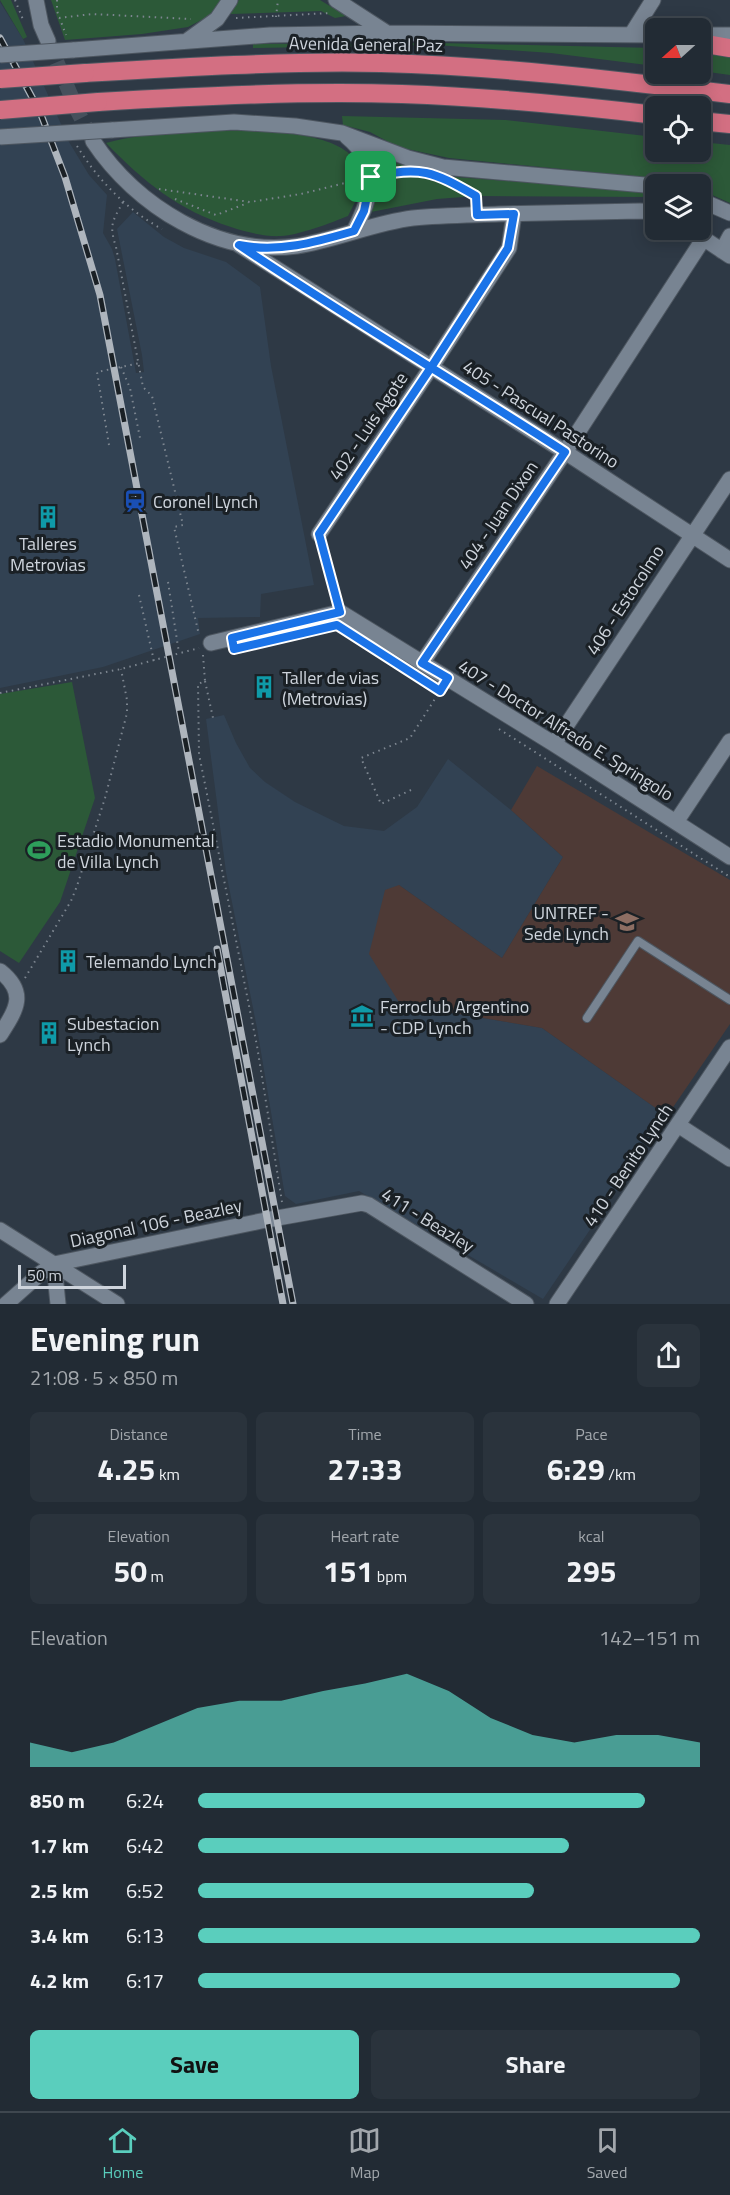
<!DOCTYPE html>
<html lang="en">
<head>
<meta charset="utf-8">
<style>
	:root { --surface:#222b34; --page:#2a333c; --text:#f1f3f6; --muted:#a2a7ac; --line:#3f474f; --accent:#5acebd }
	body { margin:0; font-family:"Titillium Web",sans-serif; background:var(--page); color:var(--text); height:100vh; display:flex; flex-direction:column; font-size:22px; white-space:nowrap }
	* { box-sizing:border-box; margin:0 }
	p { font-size:20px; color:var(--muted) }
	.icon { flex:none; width:33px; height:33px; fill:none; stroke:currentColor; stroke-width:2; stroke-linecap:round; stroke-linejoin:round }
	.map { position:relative; height:1304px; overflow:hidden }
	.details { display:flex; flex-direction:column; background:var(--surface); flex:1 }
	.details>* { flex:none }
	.needle { width:39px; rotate:249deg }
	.tools { position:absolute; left:645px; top:18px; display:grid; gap:12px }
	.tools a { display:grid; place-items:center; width:66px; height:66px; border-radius:9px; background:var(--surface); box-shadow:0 3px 15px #0003,0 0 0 2px var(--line); font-size:30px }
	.scale { position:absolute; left:18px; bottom:15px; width:108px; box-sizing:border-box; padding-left:6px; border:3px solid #ced4dc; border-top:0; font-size:16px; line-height:21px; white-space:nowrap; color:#ced4dc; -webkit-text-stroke:4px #1a2025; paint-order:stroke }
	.pin { position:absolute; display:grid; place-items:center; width:51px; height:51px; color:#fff; margin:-26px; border-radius:12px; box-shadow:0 3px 9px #0006 }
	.round { display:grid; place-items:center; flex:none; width:63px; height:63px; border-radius:9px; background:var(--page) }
	.summary { display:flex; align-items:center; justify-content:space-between; height:102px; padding:0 30px }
	h1 { font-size:33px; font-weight:700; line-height:45px }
	.stats { display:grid; grid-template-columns:repeat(3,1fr); gap:9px; height:102px; padding:6px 30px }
	.stats div { display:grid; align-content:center; border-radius:9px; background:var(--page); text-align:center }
	.stats b { font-size:30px; font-weight:700 }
	.stats small { font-size:16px; font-weight:400 }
	.stats p { font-size:16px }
	.chart { height:168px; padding:12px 30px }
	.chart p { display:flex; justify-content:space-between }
	.chart svg { width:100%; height:108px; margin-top:6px; fill:var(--accent); opacity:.7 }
	.cta { display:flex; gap:12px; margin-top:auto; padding:12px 30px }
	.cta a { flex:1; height:69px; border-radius:9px; background:var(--accent); color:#111; font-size:24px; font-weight:700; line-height:69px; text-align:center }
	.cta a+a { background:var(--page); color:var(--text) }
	ul { padding:0 30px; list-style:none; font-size:20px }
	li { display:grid; grid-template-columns:96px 72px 1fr; align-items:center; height:45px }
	li i { height:15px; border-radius:8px; background:var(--accent) }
	.dock { display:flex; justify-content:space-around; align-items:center; height:84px; border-top:2px solid var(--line); background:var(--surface); font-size:16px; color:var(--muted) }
	.dock a { display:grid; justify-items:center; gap:3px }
	.dock .on { color:var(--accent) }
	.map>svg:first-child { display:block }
	.built { fill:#324253 }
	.education { fill:#4e3a36 }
	.green { fill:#2c5938 }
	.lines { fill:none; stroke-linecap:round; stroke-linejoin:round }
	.secondary-tunnel { stroke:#46505c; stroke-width:15; stroke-dasharray:15 8; stroke-linecap:butt }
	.lane-casing { stroke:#4d5660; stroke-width:10 }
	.street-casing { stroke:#4d5660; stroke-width:17 }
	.secondary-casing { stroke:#4d5660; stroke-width:17 }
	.highway-casing { stroke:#4d5660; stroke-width:20 }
	.path { stroke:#7d8690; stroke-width:2; stroke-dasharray:1.5 4.5; stroke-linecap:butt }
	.lane { stroke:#788492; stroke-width:8 }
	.street { stroke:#788492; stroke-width:15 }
	.secondary { stroke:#788492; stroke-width:15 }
	.highway { stroke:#d36f82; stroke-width:18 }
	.rail-casing { stroke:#aeb5bd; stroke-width:7 }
	.rail { stroke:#1a2025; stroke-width:4.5; stroke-dasharray:14; stroke-linecap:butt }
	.secondary-bridge-casing { stroke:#4d5660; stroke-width:17; stroke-linecap:butt }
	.highway-bridge-casing { stroke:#4d5660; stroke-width:20; stroke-linecap:butt }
	.secondary-bridge { stroke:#788492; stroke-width:15 }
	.highway-bridge { stroke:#d36f82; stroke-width:18 }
	.route-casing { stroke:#fff; stroke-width:12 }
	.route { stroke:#1a73e8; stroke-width:8 }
	.labels { text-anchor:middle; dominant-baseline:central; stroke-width:6; stroke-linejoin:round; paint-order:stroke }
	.street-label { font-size:18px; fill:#ced4dc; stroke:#1a2025 }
	.poi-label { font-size:18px; fill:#ced4dc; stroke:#1a2025; text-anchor:start }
</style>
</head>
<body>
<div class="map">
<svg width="730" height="1304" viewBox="0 0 730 1304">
	<rect width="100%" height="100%" fill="#2e3945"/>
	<path class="built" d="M0 2 23 39 69 142 89 175 107 195 103 233 112 249 115 259 136 373 144 372 142 355 117 229 133 212 164 237 184 248 226 262 260 287 271 366 314 585 261 594 260 617 198 618 200 634 103 667 0 688Z
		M224 715 236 743 250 768 265 782 295 802 344 826 384 831 417 807 448 759 511 810 563 857 502 958 399 885 400 1004 542 1028 667 1116 543 1299 359 1191 296 1204 285 1196 257 1028 226 872 206 719Z"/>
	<path class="education" d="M537 766 730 880V1024L667 1116 542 1028 400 1004 369 954 385 890 399 885 502 958 563 857 511 810Z"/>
	<path class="green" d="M0 0H11L27 37 23 39Z
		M51 0H224L209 16 188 27 142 34 65 40Z
		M239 0H320L346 16 335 18 321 11 230 14Z
		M439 43 655 48V66L551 53 436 45 253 48V44Z
		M700 49 730 54V75L701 71Z
		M342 116 506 120 655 137 656 152H700L701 142 730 145V203L701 190 700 184H685L675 180 449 158 398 147 370 132 343 125Z
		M254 130C285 133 359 135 361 177 362 191 354 204 348 216 331 223 299 235 281 236 265 237 246 232 231 227 178 210 144 182 106 143 153 130 206 132 254 130Z
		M375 156 411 168 412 175 451 186 455 177 650 192 655 193V197L476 196 437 199 371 212 375 200 377 172Z
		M72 682 95 798 60 902 19 963 0 951V694Z"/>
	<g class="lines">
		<path class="secondary-tunnel" d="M48 41 77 110 93 141"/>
		<g class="lane-casing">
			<path id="lane" d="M587 1018 638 941 730 1000"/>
		</g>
		<g class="street-casing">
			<path id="street" d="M239 245 565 452 730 560
				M319 534 432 366 509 248 514 214
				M211 643 340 612 554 744 730 857
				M422 663 565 452 704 238
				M554 744 730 479
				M676 822 730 741
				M0 971C28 993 16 1010 0 1035
				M678 1125 730 1159
				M0 1230 117 1304
				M54 1264 58 1304
				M6 1304 41 1273 54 1264 266 1220 362 1203 369 1205 526 1304
				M557 1304 730 1047"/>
		</g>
		<g class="secondary-casing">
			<path id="secondary" d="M36 0 41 25 48 41
				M336 0 387 33
				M631 35 653 0
				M700 35H730
				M188 40 217 19 230 0
				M73 50 270 35 387 33 656 35
				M112 130 234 122 295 126 342 133 408 158 443 167 656 186
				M347 137C382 166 372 195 354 231
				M93 141C136 206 218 257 297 246 336 240 373 223 413 218 441 215 471 215 499 214 546 213 593 212 640 211L656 212
				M700 200 730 213
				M691 230 730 256
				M722 251 730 236"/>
		</g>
		<g class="highway-casing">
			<path id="highway" d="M700 43 730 48
				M85 73C184 67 282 61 381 63 498 66 614 80 730 94
				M98 102C200 96 301 91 402 94 487 97 571 105 656 115
				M700 121 730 124"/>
		</g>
		<path class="path" d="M15 0 24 22
			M57 0V11L66 35
			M276 17 278 0
			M59 18 92 14 191 19
			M236 18 330 13
			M77 146C98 180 127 210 162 229
			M386 174 401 171
			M452 183 476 196V199
			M159 189 250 202 301 194 357 180
			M175 199 216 215 248 203
			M123 202C112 222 109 225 116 247L143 387 152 396 183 525 174 527 199 635
			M121 367 130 388 140 438
			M109 445 97 372 140 363
			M323 548 336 598
			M168 582 179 653
			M139 595 154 661
			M203 655 205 681 198 684 199 754 257 1046 282 1202
			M205 681 213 718
			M0 693 121 669 199 648
			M499 729 730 877
			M411 790 381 804 361 758 410 738 440 691
			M25 978 71 901 77 886 105 798 127 713V700L121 669"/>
		<use href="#lane" class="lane"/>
		<use href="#street" class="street"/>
		<use href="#secondary" class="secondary"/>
		<use href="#highway" class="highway"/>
		<g class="rail-casing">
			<path id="rail" d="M0 38 40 112 65 177 100 295 293 1304
				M217 949 283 1304"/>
		</g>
		<use href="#rail" class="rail"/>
		<g class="secondary-bridge-casing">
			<path id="secondary-bridge" d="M0 55 73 50
				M0 137 112 130"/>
		</g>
		<g class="highway-bridge-casing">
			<path id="highway-bridge" d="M0 79 85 73
				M0 110 98 102"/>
		</g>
		<use href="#secondary-bridge" class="secondary-bridge"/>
		<use href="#highway-bridge" class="highway-bridge"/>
	</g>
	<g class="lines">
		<g class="route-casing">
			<path id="route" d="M371 177C422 166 432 171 476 196L477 215 514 214 508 248 432 366 319 534 340 612 232 638 234 649 337 625 440 691 448 678 422 663 565 452C457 382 346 317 239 245 279 253 316 242 354 231L364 211 371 177"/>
		</g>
		<use href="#route" class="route"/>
	</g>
	<defs>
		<g id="station-bare" transform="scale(1.8)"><path d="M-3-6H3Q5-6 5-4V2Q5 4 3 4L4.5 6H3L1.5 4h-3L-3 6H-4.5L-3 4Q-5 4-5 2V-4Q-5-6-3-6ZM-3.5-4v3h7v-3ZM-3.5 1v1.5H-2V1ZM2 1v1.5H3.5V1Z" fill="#1a4fb4" stroke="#1a2025" stroke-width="2.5" paint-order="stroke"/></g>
		<g id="building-bare" transform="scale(1.8)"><path d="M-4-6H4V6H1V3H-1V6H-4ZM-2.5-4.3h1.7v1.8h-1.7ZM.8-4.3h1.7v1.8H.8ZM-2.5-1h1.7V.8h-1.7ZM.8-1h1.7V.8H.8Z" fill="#0f9aa8" stroke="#1a2025" stroke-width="2.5" paint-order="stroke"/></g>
		<g id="stadium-bare" transform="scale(1.8)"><path d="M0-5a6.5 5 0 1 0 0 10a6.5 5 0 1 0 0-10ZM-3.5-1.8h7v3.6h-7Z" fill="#2e9e5b" stroke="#1a2025" stroke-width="2.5" paint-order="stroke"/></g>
		<g id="university-bare" transform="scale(1.8)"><path d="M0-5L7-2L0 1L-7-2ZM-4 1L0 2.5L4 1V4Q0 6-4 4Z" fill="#8d6e63" stroke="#1a2025" stroke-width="2.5" paint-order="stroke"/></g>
		<g id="museum-bare" transform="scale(1.8)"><path d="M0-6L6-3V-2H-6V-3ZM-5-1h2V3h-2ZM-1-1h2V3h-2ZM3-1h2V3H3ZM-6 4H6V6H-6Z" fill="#0f9aa8" stroke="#1a2025" stroke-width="2.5" paint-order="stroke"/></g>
	</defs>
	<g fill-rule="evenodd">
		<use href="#station-bare" x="135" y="501"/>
		<use href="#building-bare" x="48" y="517"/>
		<use href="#building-bare" x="264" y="687"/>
		<use href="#stadium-bare" x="39" y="850"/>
		<use href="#university-bare" x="627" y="922"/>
		<use href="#building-bare" x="68" y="961"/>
		<use href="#museum-bare" x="362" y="1016"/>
		<use href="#building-bare" x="49" y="1033"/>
	</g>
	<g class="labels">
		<g class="street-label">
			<text transform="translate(366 44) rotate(1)">Avenida General Paz</text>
			<text transform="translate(541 414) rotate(33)">405 - Pascual Pastorino</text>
			<text transform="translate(368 426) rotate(-56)">402 - Luis Agote</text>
			<text transform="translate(498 515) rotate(-56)">404 - Juan Dixon</text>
			<text transform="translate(625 600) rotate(-57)">406 - Estocolmo</text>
			<text transform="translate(566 730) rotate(32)">407 - Doctor Alfredo E. Springolo</text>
			<text transform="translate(628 1165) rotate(-56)">410 - Benito Lynch</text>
			<text transform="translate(428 1220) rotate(32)">411 - Beazley</text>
			<text transform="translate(156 1223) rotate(-12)">Diagonal 106 - Beazley</text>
		</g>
		<g class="poi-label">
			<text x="153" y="501">Coronel Lynch</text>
			<text x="48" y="543" text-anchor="middle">Talleres<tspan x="48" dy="21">Metrovias</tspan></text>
			<text x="282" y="677">Taller de vias<tspan x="282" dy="21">(Metrovias)</tspan></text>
			<text x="57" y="840">Estadio Monumental<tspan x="57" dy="21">de Villa Lynch</tspan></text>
			<text x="609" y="912" text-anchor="end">UNTREF -<tspan x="609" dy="21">Sede Lynch</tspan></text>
			<text x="86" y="961">Telemando Lynch</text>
			<text x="380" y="1006">Ferroclub Argentino<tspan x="380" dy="21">- CDP Lynch</tspan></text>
			<text x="67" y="1023">Subestacion<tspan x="67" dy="21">Lynch</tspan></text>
		</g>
	</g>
</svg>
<div class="tools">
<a><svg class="needle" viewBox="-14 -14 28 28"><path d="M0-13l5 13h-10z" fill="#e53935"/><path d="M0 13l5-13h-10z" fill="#a2a7ac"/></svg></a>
<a><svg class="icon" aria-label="locate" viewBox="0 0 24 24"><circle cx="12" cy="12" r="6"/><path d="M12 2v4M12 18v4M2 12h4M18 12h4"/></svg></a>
<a><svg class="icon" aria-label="layers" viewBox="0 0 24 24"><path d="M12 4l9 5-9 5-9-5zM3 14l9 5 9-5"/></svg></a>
</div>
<div class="scale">50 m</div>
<div class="pin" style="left:371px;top:177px;background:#1e9e55"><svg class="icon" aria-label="arrive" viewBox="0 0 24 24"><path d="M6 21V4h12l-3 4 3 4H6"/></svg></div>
</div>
<section class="details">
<div class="summary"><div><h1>Evening run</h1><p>21:08 · 5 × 850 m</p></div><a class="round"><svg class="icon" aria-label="share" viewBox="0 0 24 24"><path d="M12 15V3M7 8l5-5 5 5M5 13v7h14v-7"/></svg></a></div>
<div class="stats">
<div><p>Distance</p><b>4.25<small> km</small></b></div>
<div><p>Time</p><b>27:33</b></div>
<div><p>Pace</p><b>6:29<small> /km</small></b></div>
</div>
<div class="stats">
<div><p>Elevation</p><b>50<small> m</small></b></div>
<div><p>Heart rate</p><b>151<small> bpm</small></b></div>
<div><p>kcal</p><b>295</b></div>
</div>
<div class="chart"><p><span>Elevation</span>142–151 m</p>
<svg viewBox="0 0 160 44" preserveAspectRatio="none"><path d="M0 44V34L10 38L20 34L30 27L40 20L50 17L60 17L70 13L80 10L90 6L100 13L110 24L120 31L130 34L140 31L150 31L160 34V44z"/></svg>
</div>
<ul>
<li><b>850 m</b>6:24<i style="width:89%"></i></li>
<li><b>1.7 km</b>6:42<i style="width:74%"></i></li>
<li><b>2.5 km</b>6:52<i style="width:67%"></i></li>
<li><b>3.4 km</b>6:13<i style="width:100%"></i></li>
<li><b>4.2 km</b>6:17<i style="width:96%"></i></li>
</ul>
<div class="cta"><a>Save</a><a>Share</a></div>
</section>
<nav class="dock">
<a class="on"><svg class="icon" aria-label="home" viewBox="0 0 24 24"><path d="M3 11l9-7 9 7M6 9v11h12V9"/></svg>Home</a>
<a><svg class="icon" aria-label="map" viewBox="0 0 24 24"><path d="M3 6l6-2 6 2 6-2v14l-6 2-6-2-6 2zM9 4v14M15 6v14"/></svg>Map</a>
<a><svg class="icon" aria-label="saved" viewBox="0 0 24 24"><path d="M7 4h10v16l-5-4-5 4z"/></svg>Saved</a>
</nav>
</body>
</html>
